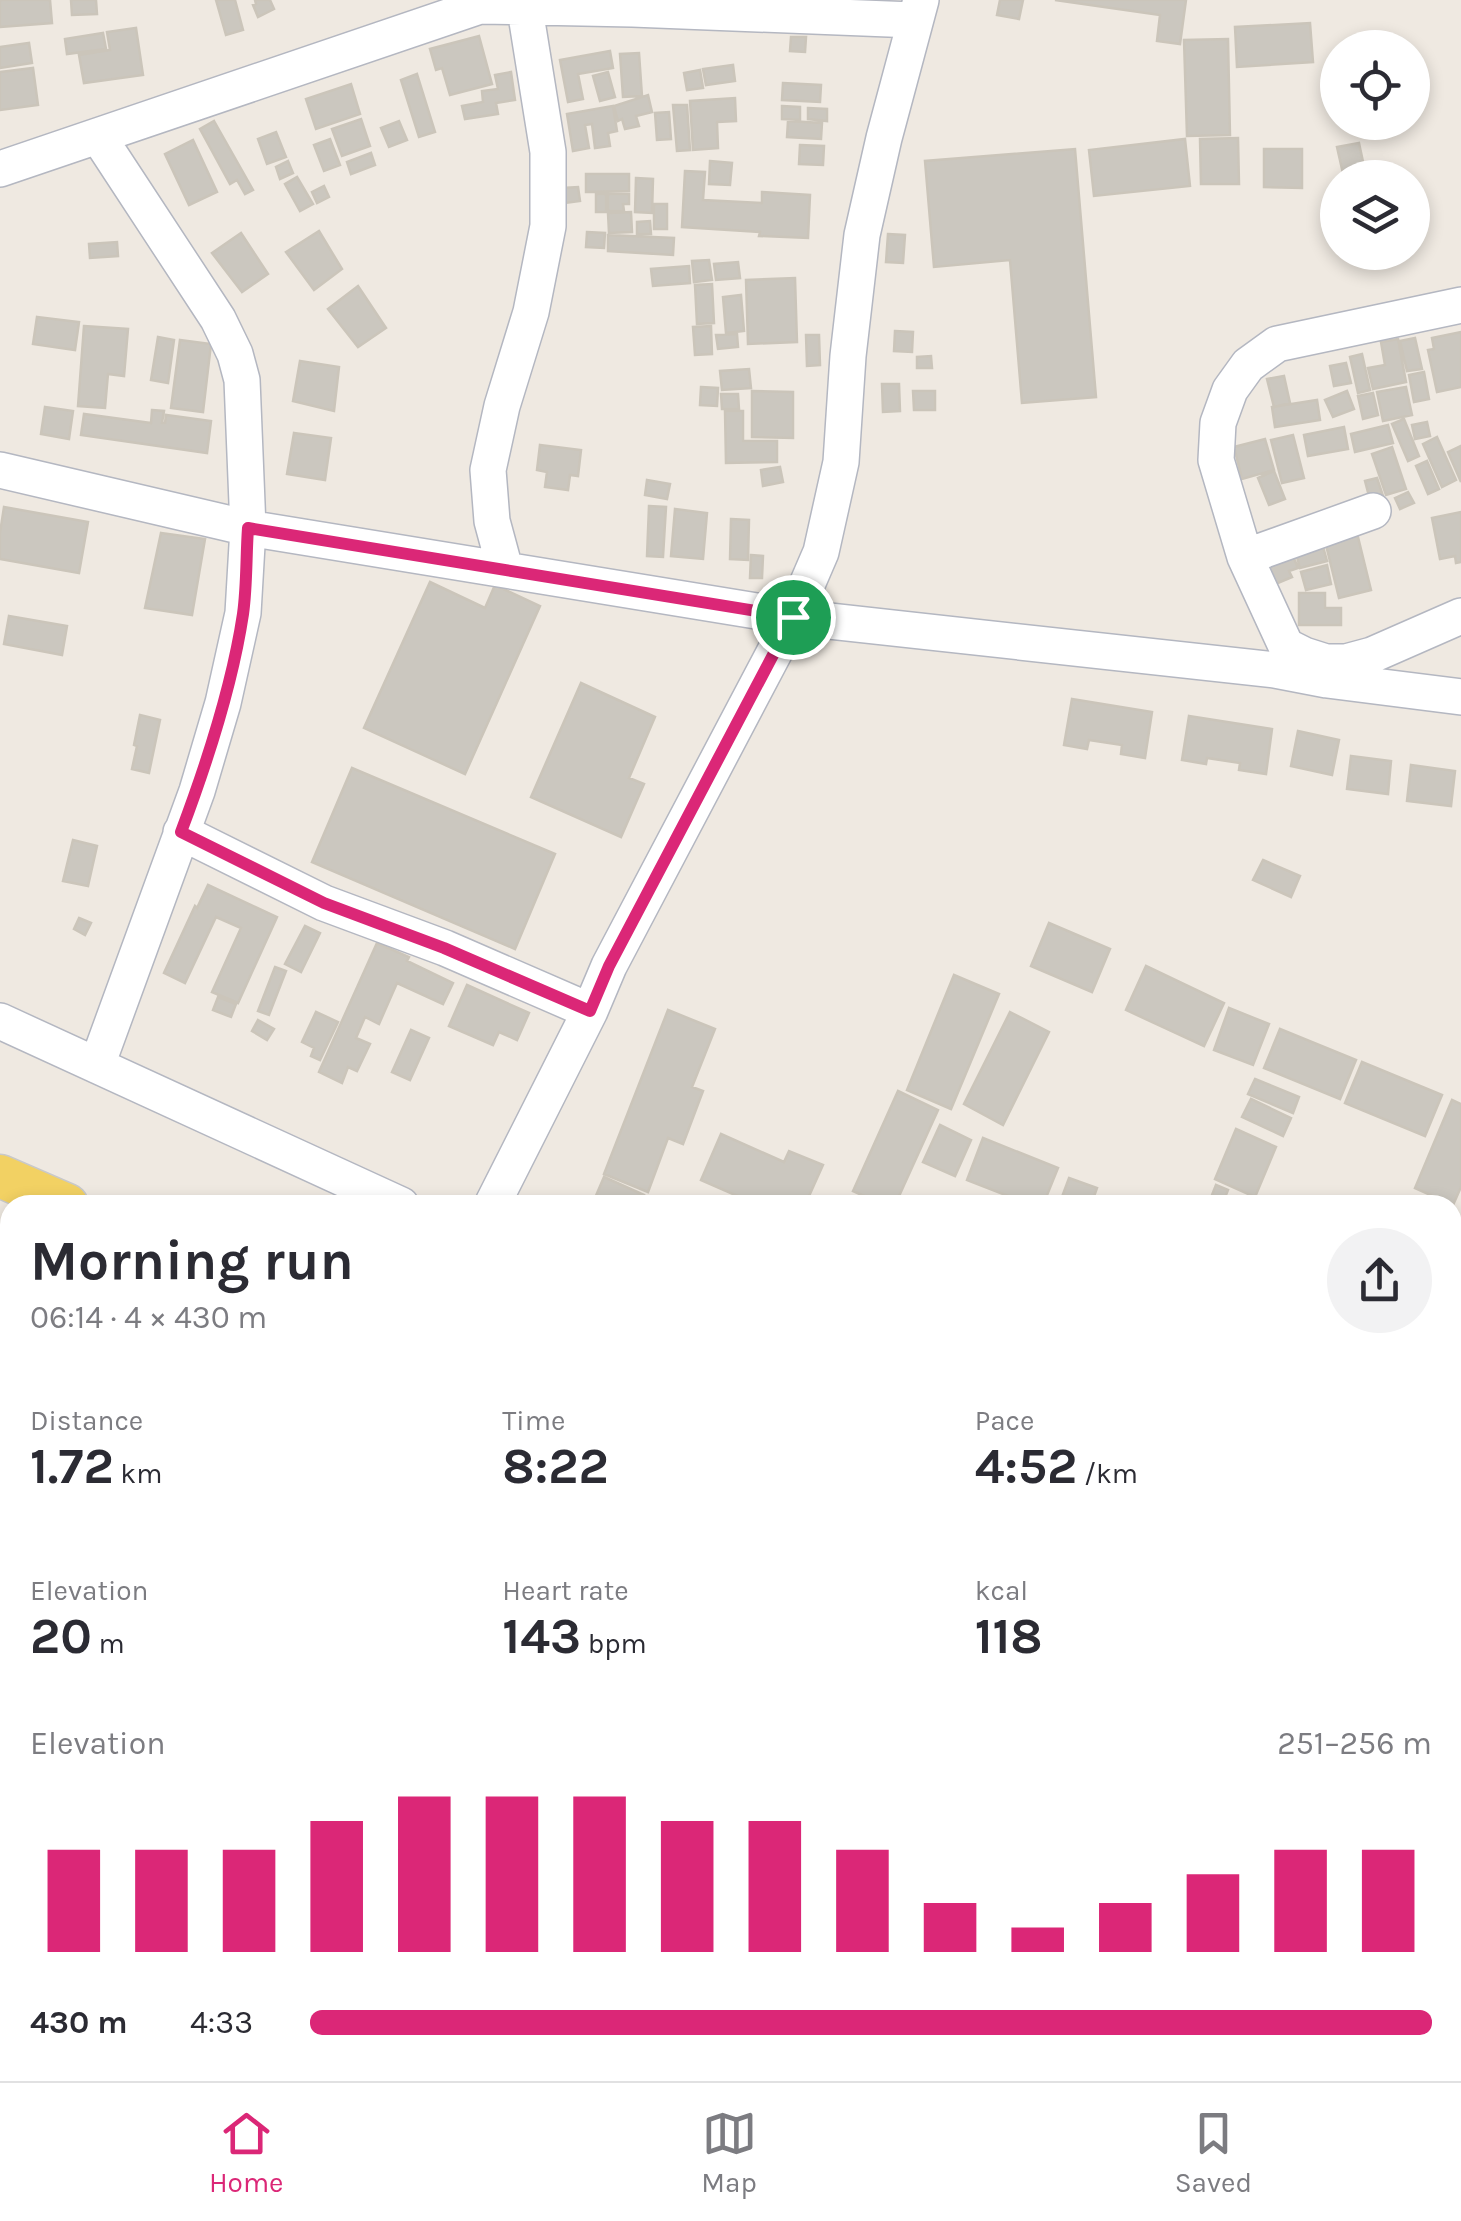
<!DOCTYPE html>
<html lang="en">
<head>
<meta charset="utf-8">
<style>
	:root { --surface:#fff; --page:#f2f2f3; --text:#2b2b33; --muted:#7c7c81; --line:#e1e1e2; --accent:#db2777 }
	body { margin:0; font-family:Karla,sans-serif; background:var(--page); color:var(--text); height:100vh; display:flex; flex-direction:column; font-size:38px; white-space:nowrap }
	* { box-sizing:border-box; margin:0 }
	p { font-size:32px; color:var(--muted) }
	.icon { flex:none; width:55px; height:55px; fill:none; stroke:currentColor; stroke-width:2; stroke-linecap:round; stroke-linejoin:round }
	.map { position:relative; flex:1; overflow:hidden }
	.side { position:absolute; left:0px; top:1195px; width:1462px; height:888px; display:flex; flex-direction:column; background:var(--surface); border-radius:30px 30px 0 0; box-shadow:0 5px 15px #0003 }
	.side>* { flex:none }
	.tools { position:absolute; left:1320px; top:30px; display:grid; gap:20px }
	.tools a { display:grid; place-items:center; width:110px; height:110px; border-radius:50%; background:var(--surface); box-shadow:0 5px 15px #0003; font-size:50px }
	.pin { position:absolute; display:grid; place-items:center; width:85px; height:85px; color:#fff; margin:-42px; border:5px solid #fff; border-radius:50%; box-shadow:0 2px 10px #0007 }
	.round { display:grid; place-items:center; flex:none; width:105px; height:105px; border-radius:52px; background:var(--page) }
	.summary { display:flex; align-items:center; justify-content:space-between; height:170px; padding:0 30px }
	h1 { font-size:55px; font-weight:700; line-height:75px }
	.stats { display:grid; grid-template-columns:repeat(3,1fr); gap:15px; height:170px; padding:10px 30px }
	.stats div { display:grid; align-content:center }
	.stats b { font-size:50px; font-weight:700 }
	.stats small { font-size:28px; font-weight:400 }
	.stats p { font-size:28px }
	.chart { height:280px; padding:20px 30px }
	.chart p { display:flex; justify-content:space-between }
	.chart svg { width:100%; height:180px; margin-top:10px; stroke:var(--accent); stroke-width:6 }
	ul { padding:0 30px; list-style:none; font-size:32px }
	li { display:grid; grid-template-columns:160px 120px 1fr; align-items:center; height:75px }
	li i { height:25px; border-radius:12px; background:var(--accent) }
	.dock { display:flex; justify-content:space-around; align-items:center; height:140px; border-top:2px solid var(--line); background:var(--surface); font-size:28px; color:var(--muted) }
	.dock a { display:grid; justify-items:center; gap:5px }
	.dock .active { color:var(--accent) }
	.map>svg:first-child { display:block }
	.green { fill:#b6e59e }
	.building { fill:#cbc7bf; stroke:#cbc5ba; stroke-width:2.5 }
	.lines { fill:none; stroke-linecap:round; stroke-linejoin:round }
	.minor-casing { stroke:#b4b7c1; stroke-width:38 }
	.major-casing { stroke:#c9c9c9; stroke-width:45 }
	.path { stroke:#c9c9c9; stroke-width:5; stroke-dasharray:8 5; stroke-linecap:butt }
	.minor { stroke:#fff; stroke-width:35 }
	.major { stroke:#f2d163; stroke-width:42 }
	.route-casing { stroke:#fff; stroke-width:20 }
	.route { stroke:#db2777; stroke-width:12 }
</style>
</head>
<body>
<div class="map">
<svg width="1461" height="2081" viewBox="0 0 1461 2081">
	<rect width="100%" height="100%" fill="#efe9e1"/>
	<path class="green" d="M0 1822 10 1826V2072L537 2073 534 2081H0Z"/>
	<path class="building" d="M0 0H50L52 23 0 27Z
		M71 0H96L97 14 72 15Z
		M216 0H235L243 30 226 35Z
		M255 0H270L274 9 258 17 253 5 256 4Z
		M1000 0H1023L1019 19 997 15Z
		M1055 0H1186L1180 44 1157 41 1160 15Z
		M1310 23 1313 62 1237 67 1235 27Z
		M136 28 143 75 84 83 79 55 110 50 107 32Z
		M103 33 106 49 67 54 65 39Z
		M479 36 492 84 450 95 442 68 436 70 430 49Z
		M791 37H806L805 52 790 51Z
		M1228 39 1230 135 1187 136 1184 40Z
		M29 43 32 63 0 68V47Z
		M610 51 613 68 578 74 583 99 568 102 560 60Z
		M639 53 642 96 623 97 620 54Z
		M733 65 735 81 706 85 703 69Z
		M33 68 38 105 0 110V72Z
		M700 70 703 88 687 90 684 73Z
		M511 72 515 100 496 103 498 114 465 119 462 106 483 102 482 91 498 89 495 75Z
		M608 72 615 97 600 101 593 76Z
		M417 74 435 132 419 137 401 80Z
		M783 83 821 85 820 102 782 100Z
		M351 84 360 114 316 129 306 99Z
		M648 95 652 112 636 116 639 126 625 129 622 119 618 121 614 106Z
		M735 98 736 121 717 122 718 148 693 150 690 101Z
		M673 105H687L690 150 677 151Z
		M613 106 617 131 608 133 610 146 595 148 592 124 585 125 589 148 573 151 567 114Z
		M782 106 800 107V120L782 119Z
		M808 108 827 109V121L808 119Z
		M669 112 671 139 657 140 655 113Z
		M361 119 370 146 342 156 332 129Z
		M214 121 253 190 245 194 237 180 230 184 200 129Z
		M399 121 407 140 389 147 381 128Z
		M788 121 822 123 821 139 787 137Z
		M276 132 286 157 267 164 258 139Z
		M1238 138 1239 184H1201L1200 139Z
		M330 139 340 165 324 171 314 145Z
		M1185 139 1190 186 1094 196 1089 150Z
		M193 140 217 192 189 205 165 154Z
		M1359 143 1366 176 1344 178 1337 147Z
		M800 145 824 146 823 165 799 164Z
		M1075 149 1096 397 1022 403 1010 260 934 267 925 161Z
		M1264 149H1302V188L1264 187Z
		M371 153 375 165 351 174 347 162Z
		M288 161 293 173 280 179 276 167Z
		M710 161 732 163 730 185 709 184Z
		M685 171 705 172 703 200 762 203V192L810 195 808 238 759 236 760 232 682 227Z
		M586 174H629V191L586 192Z
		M297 177 313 204 300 211 285 184Z
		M636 178 653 179 652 213 635 212Z
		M324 186 329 197 317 203 312 192Z
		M578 187 580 201 564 203 563 188Z
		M596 194H606V212H596Z
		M608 194H629V204H623L624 211H608Z
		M654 204H667V229H654Z
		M631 212 632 232 609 233 608 213Z
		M650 221 651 234H637V222Z
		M319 231 342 269 314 290 286 252Z
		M587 232 605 233 604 248 586 247Z
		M241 233 268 274 242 292 212 253Z
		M888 234 905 235 903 263 886 262Z
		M608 235 674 238 673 255 608 251Z
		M117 242 118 256 90 258 89 244Z
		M709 260 712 280 694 282 692 261Z
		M738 262 740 278 716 280 714 264Z
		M689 266 690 283 653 286 651 269Z
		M795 278 797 342 748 344 746 280Z
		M712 284 714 323 697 324 695 285Z
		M358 286 386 328 358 347 328 309Z
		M741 295 744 331 726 333 723 297Z
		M37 317 79 322 75 350 33 344Z
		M84 326 128 329 124 376 108 374 105 408 78 406Z
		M711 326 712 354 695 355 693 327Z
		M895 331 913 332 912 352 894 351Z
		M1461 332V387L1437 392 1428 350 1434 349 1432 338Z
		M737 334 738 347 718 349 716 335Z
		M806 335H819L820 365 807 366Z
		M158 337 174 340 168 383 151 380Z
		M1415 338 1422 369 1407 371 1400 341Z
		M1398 339 1406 382 1373 389 1368 368 1385 365 1381 342Z
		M180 340 211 344 203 412 171 408Z
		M1362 354 1370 390 1358 393 1350 357Z
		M931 356 932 368H917V357Z
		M300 361 339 367 334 411 293 401Z
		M1346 363 1351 383 1334 386 1330 366Z
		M749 369 751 388 722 390 720 371Z
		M1424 372 1429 399 1414 402 1409 375Z
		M1284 376 1290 403 1274 407 1267 379Z
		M882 384H899L900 411 883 412Z
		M701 387 718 388 717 406 700 405Z
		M1406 387 1412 415 1383 421 1377 392Z
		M752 391 793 392V438L752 437Z
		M913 391H935V410H914Z
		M1347 391 1354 409 1333 417 1325 400Z
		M1373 393 1378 415 1363 419 1358 396Z
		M721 394H738L739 409H722Z
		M1317 400 1320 420 1275 427 1272 407Z
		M45 407 73 411 69 439 41 434Z
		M152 410 164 411 162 423H165L166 415 211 421 207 453 81 435 84 414 151 423Z
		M725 411H743V441H777V462L726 463Z
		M1404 419 1419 456 1408 461 1392 424Z
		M1427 422 1430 436 1415 439 1412 425Z
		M1388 425 1393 443 1355 452 1351 434Z
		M1344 427 1348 449 1308 456 1304 435Z
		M294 433 331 438 325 480 287 474Z
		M1293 435 1304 478 1282 483 1271 440Z
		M1437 437 1456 480 1442 487 1423 444Z
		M1265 439 1274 470 1242 479 1234 447Z
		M540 445 581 450 578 476 570 475 568 490 545 487 547 472 537 470Z
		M1461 446V482L1448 452Z
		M1392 447 1406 489 1386 495 1372 454Z
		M1427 461 1439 489 1428 494 1416 466Z
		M780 467 783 482 763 486 761 470Z
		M1274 471 1285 499 1269 505 1258 478Z
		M1377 478 1383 496 1370 500 1365 481Z
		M647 480 670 484 667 499 645 495Z
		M1408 492 1414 503 1400 509 1395 498Z
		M649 506 666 507 663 557 647 556Z
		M4 507 88 522 79 573 0 559V533Z
		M675 509 707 513 703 559 671 556Z
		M1461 512V562L1456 563 1455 556 1440 559 1432 518Z
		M731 519 749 520 748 560 730 559Z
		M161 533 205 539 192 615 145 608Z
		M1357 533 1371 590 1339 598 1325 541Z
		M1322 543 1327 561 1300 568 1295 550Z
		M1291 551 1298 568 1289 571 1292 577 1273 585 1266 560Z
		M751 555 763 556 762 578H750Z
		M1327 565 1331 584 1306 590 1301 572Z
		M430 582 485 608 495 585 540 606 465 774 364 728Z
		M1299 593H1325V608H1341V625H1299Z
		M9 616 67 626 62 655 4 644Z
		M581 683 655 717 629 778 644 784 621 837 531 797Z
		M1072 699 1152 712 1145 758 1121 754 1122 745 1089 740 1087 749 1064 745Z
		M140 715 160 720 149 773 132 769 137 746 134 745Z
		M1189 716 1272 729 1266 774 1239 770 1240 763 1207 758 1206 764 1182 760Z
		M1298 731 1339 740 1332 775 1291 766Z
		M1351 756 1391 761 1388 794 1347 789Z
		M1411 765 1455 771 1451 806 1407 801Z
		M352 768 555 854 515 949 312 862Z
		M73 840 97 846 88 886 63 881Z
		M1263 860 1300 876 1291 897 1253 880Z
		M208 885 277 917 238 1003 212 992 241 928 216 917 185 983 164 973 195 906 197 908Z
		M79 918 91 923 85 935 74 929Z
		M1049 923 1110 949 1092 992 1031 966Z
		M305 926 320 933 301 972 285 964Z
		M377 943 409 957 407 961 453 983 443 1004 397 983 379 1024 365 1017 356 1038 370 1044 357 1071 348 1067 342 1083 319 1072Z
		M1146 966 1224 1003 1204 1046 1126 1010Z
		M275 967 286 971 269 1015 258 1011Z
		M954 975 999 994 951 1109 907 1090Z
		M467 985 529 1013 517 1040 499 1032 493 1045 449 1026Z
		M218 997 236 1004 231 1017 213 1010Z
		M1229 1008 1269 1024 1253 1065 1214 1050Z
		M668 1010 715 1029 692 1087 703 1091 683 1144 668 1138 648 1192 604 1174Z
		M316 1012 338 1022 320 1060 311 1056 314 1048 302 1042Z
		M1010 1012 1049 1032 1003 1125 964 1104Z
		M258 1020 274 1029 267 1040 252 1031Z
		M1280 1029 1356 1060 1340 1099 1264 1068Z
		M411 1030 429 1038 410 1080 392 1072Z
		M1362 1062 1442 1095 1425 1136 1345 1103Z
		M1255 1079 1299 1097 1293 1113 1248 1094Z
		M898 1091 938 1110 895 1205H884L853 1191Z
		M1251 1099 1291 1118 1283 1136 1242 1117Z
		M1452 1100 1461 1104V1187L1453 1205 1415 1188Z
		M940 1125 971 1140 955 1176 923 1162Z
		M1236 1129 1276 1147 1255 1197 1215 1179Z
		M721 1134 784 1162 789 1151 823 1165 805 1205H758L701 1180Z
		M983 1138 1058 1168 1043 1205H1031L967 1180Z
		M604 1177 644 1195 640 1205H592Z
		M1069 1178 1097 1188 1091 1205H1059Z
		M1216 1185 1228 1190 1222 1205H1208Z"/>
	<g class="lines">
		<g class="minor-casing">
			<path id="minor" d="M0 169 480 6 632 9 914 20
				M1461 305 1277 344 1248 365 1230 390 1218 423 1216 460 1245 557 1286 646 1304 655 1326 662H1346L1372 655 1461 616
				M0 470 248 528 793 617 1275 670 1327 680 1461 697
				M1245 557 1373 511
				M505 569 492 521 488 470 502 406 531 312 548 226V152L525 9
				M181 832 324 903 445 948 590 1011
				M0 1021 401 1205
				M97 1065 197 791 223 703 243 613 248 528 242 380 235 354 218 319 98 136
				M492 1205 590 1011 609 966 793 617 821 552 841 462 848 356 862 235 884 138 921 0"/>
		</g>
		<g class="major-casing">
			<path id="major" d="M0 1176 67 1205
				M1452 1820 1461 1824"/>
		</g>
		<path class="path" d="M0 1802 10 1806"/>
		<use href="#minor" class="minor"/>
		<use href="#major" class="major"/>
	</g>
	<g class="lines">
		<g class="route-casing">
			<path id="route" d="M248 528 793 617 609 966 590 1011 444 948 324 903 181 832C207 763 232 687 243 614 247 586 246 556 248 528Z"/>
		</g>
		<use href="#route" class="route"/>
	</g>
</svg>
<div class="tools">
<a><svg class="icon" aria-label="locate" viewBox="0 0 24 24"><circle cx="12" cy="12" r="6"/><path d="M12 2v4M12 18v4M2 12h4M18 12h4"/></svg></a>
<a><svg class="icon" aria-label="layers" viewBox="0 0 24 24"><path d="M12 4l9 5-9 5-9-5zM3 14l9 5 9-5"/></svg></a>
</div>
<div class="pin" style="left:793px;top:617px;background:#1e9e55"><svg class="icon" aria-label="arrive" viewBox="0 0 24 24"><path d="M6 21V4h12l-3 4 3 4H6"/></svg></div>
<section class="side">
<div class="summary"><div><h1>Morning run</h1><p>06:14 · 4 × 430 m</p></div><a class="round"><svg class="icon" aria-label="share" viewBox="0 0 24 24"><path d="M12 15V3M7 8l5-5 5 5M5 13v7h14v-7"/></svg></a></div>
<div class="stats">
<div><p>Distance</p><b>1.72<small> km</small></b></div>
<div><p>Time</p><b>8:22</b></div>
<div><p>Pace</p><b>4:52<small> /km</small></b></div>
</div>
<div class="stats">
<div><p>Elevation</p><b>20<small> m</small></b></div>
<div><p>Heart rate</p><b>143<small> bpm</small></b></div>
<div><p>kcal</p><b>118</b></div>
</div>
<div class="chart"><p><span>Elevation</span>251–256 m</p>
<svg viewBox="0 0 160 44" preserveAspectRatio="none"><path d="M5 44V19M15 44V19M25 44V19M35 44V12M45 44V6M55 44V6M65 44V6M75 44V12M85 44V12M95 44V19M105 44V32M115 44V38M125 44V32M135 44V25M145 44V19M155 44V19"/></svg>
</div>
<ul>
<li><b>430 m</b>4:33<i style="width:100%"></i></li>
</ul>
</section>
</div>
<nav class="dock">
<a class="active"><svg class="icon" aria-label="home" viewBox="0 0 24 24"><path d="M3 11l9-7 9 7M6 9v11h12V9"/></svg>Home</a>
<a><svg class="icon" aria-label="map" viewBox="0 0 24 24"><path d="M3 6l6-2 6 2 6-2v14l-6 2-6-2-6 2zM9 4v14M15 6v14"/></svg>Map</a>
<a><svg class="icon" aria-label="saved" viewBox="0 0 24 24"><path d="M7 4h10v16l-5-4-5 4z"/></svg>Saved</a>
</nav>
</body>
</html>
